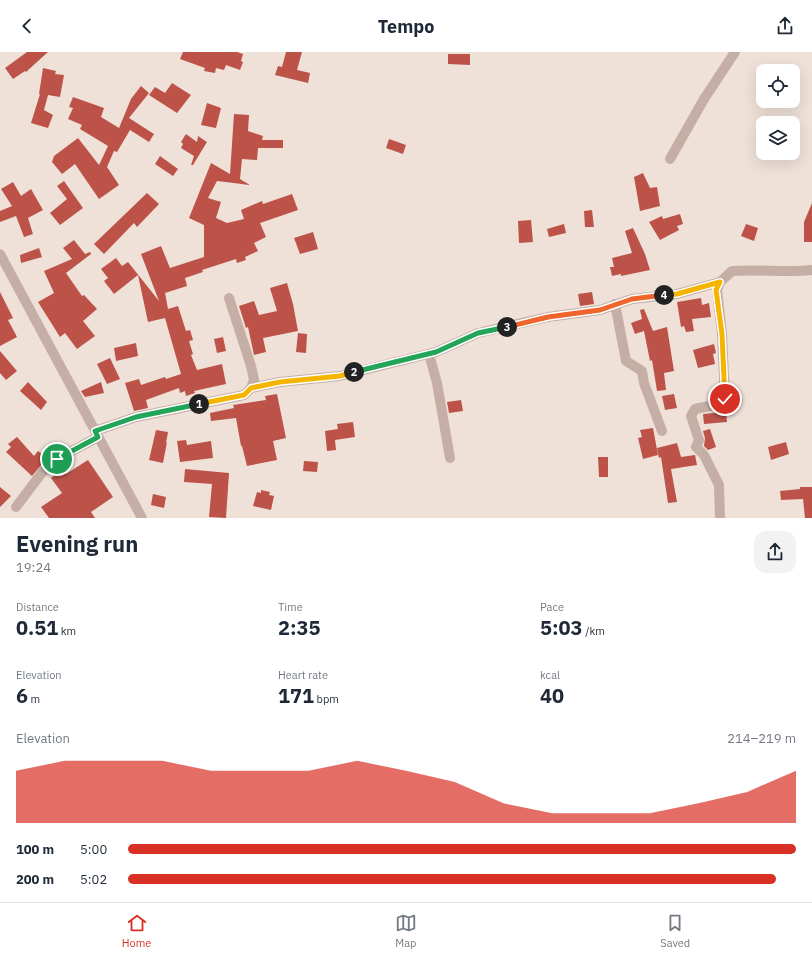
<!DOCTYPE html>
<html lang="en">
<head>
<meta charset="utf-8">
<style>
	:root { --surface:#fff; --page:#f2f2f3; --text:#1f2937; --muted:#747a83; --line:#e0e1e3; --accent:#d93025 }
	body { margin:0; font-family:"IBM Plex Sans",sans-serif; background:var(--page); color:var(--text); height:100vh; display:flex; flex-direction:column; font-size:15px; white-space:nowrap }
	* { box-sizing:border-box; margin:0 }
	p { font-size:13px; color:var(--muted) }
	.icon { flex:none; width:22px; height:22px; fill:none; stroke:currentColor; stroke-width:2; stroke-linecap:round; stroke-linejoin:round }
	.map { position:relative; height:466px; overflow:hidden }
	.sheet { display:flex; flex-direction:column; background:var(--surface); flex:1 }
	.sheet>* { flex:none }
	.controls { position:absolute; left:756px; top:12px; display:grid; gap:8px }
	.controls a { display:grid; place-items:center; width:44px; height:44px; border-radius:8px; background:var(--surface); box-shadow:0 4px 16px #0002; font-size:20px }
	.pin { position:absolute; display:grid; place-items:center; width:34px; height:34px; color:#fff; margin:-17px; border:2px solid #fff; border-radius:50%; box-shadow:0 1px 4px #0007 }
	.km { position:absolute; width:20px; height:20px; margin:-10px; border-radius:50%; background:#222; color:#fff; font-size:11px; line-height:20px; text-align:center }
	.round { display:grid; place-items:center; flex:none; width:42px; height:42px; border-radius:12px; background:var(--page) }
	.headline { display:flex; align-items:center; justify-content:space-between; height:68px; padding:0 16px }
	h1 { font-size:22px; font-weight:800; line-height:30px }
	.figures { display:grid; grid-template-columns:repeat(3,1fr); gap:6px; height:68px; padding:4px 16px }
	.figures div { display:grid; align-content:center }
	.figures b { font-size:20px; font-weight:800 }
	.figures small { font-size:11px; font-weight:400 }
	.figures p { font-size:11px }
	.chart { height:112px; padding:8px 16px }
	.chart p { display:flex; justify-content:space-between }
	.chart svg { width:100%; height:72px; margin-top:4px; fill:var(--accent); opacity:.7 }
	ul { padding:0 16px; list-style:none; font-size:13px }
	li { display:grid; grid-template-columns:64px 48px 1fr; align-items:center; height:30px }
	li i { height:10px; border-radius:5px; background:var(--accent) }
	header { display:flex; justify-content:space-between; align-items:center; height:52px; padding:0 16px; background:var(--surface); font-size:18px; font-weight:800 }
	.menu { display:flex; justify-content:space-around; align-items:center; height:56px; border-top:1px solid var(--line); background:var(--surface); font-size:11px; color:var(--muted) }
	.menu a { display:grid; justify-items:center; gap:2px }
	.menu .on { color:var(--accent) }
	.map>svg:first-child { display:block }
	.building { fill:#bd5348 }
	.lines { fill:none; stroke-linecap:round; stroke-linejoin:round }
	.minor { stroke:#c5afa5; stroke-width:10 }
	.split-1-casing { stroke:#fff; stroke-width:8 }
	.split-2-casing { stroke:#fff; stroke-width:8 }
	.split-3-casing { stroke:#fff; stroke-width:8 }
	.split-4-casing { stroke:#fff; stroke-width:8 }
	.split-5-casing { stroke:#fff; stroke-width:8 }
	.split-1 { stroke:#22a559; stroke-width:5 }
	.split-2 { stroke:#f5b400; stroke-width:5 }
	.split-3 { stroke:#22a559; stroke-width:5 }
	.split-4 { stroke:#f0652b; stroke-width:5 }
	.split-5 { stroke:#f5b400; stroke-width:5 }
</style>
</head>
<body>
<header><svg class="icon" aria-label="back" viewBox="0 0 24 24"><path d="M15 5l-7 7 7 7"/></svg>Tempo<svg class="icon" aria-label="share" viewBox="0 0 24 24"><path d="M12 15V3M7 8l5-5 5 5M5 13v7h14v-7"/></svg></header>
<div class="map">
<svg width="812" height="466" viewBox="0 0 812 466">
	<rect width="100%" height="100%" fill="#efe1d8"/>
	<path class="building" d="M27 0H48L26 20 25 19 13 27 5 16Z
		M183 0H237L243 2 241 9 243 10 240 18 226 13 224 18 216 16 215 21 204 19 205 16 180 7Z
		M286 0H302L297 18 310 21 308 31 275 23 278 14 282 15Z
		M448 2H470V13L448 12Z
		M43 16 56 19 55 22 64 23 60 45 48 43 44 58 53 63 48 76 31 71 40 42H39Z
		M172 31 191 43 177 61 149 43 155 35 165 41Z
		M141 34 149 41 129 66 154 82 149 90 130 78 117 100 114 99 107 115 119 133 99 147 75 112 62 122 52 110 54 104 78 86 99 113 108 94 80 77 82 73 68 67 73 56 69 55 73 45 104 56 101 65 119 76 131 47Z
		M207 51 221 56 216 76 201 73Z
		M234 62 249 63 248 79 263 84 262 88H283V96H258L257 108 242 107 240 127 250 133 217 129 208 146 221 150 216 166 227 171 244 167 241 158 262 149 263 152 292 142 298 158 260 171 266 185 254 191 258 199 245 205 246 208 237 211 236 207 202 218 203 220 185 226 187 234 165 241 168 257 178 254 186 279 190 278 193 288 189 289 193 302 191 303 197 318 222 312 226 332 194 339 195 341 186 344 185 339 180 341 179 336 146 348 148 356 134 359 125 331 139 327 141 333 165 325 166 327 181 322 165 266 148 270 138 223 114 242 104 229 108 226 101 217 116 206 122 214 128 210 159 249 141 202 161 194 170 216 204 205V173L189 166 211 111 230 122Z
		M186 82 197 90 198 84 207 90 193 113H191L194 104 181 96 183 92 181 90Z
		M389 87 406 93 403 102 386 96Z
		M160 104 178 117 173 124 155 112Z
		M643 121 650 136 657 135 660 154 640 159 634 125Z
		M64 129 83 156 60 173 50 161 67 147 57 134Z
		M13 130 21 144 31 137 43 158 28 166 33 182 24 185 16 164 0 170V159L12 154 1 137Z
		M147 141 159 152 137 175 134 171 104 202 94 192Z
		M812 151V190H804V170Z
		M592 158 594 175H585L584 159Z
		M680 162 683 172 677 174 679 178 660 188 649 170 662 164 663 167Z
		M531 168 533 190 519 191 518 169Z
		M564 172 566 181 549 185 547 177Z
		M746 172 758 176 754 189 741 184Z
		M633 176 645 202 650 218 621 224V222L612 224 610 215H614L612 206 632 201 625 179Z
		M313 180 318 197 300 202 294 186Z
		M74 188 85 202 90 200 91 202 66 221 82 244 84 243 97 257 83 269 95 284 77 297 65 281 60 285 38 250 54 241 44 219 72 207 63 196Z
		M39 196 42 205 21 211 20 203Z
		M287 231 293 252 298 279 263 286 266 300 254 303 248 275 246 276 239 254 254 249 259 263 277 259 270 236Z
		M0 240 13 266 8 268 17 285 0 294Z
		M592 240 594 252 580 254 578 242Z
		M701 246 702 253 709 251 711 265 692 267 694 279 686 280 684 274 681 275 677 250Z
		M644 257 653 279 667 275 674 319 664 321 666 338 657 339 652 308 650 309 644 279 635 282 631 271 642 267 640 258Z
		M298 281 307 282 306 301 296 300Z
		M223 285 226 299 217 301 214 287Z
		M136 291 138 304 116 309 114 296Z
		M714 292 716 301 713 302 715 312 698 316 693 298Z
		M0 299 17 319 6 328 0 321Z
		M110 306 120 327 107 332 97 312Z
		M28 330 47 350 41 358 20 339Z
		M101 330 104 341 85 345 81 339Z
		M277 342 286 386 273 389 277 408 247 414 242 394H241L236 366 211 369 210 361 234 356 233 353 266 348 265 344Z
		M674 342 677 356 665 358 662 344Z
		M461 348 463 359 449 361 447 350Z
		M726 360 727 370 704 372 703 362Z
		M353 370 355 385 335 388 336 398 327 399 325 379 338 377 337 372Z
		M653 376 658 403 643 407 638 386 642 385 640 378Z
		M710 377 716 395 708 398 704 394 705 386 703 379Z
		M156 378 168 380 166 391 167 390 163 411 149 408Z
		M17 385 34 404 38 399 47 406 32 424 6 400 11 395 8 392Z
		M186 388 187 393 211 389 213 406 180 410 177 389Z
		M786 390 789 402 771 408 768 395Z
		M677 391 681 405 695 403 697 413 671 417 677 450 668 451 661 405 659 406 657 396Z
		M598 405H608V425H599Z
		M88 408 113 445 91 460 95 466H49L41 455 62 441 51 426 62 417 66 422Z
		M304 409 318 410 317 420 303 419Z
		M185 417 229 421 226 466 209 465 212 432 184 430Z
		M0 435 11 444 0 455Z
		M800 435H812V466H805L803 447 781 448 780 439 800 437Z
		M261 438 270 440 269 443 274 444 271 458 253 454 257 440 261 441Z
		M153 442 166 445 164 456 151 453Z"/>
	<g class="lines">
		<path class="minor" d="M670 107 704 47 735 0
			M0 202 142 466
			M615 252 626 309 642 319 644 331 662 379
			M429 302 437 331 450 406
			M251 336 280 330 340 324 436 300 478 281 548 265 600 258 632 247 677 242 720 230
			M95 379 136 365 244 343 251 336 254 328 251 314 229 246
			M16 455 47 414 57 407 98 385
			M720 466 719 433 704 403 696 395 699 388 691 364 695 357 719 352 725 347 722 282 717 238 720 230 732 219C759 217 785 221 812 218"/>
	</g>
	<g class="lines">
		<g class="split-1-casing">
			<path id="split-1" d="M57 407 98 385 95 379 136 365 199 352"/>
		</g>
		<g class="split-2-casing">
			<path id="split-2" d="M199 352 244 343 251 336 280 330 340 324 354 320"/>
		</g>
		<g class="split-3-casing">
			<path id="split-3" d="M354 320 436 300 478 281 507 275"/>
		</g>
		<g class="split-4-casing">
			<path id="split-4" d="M507 275 548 265 600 258 632 247 664 243"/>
		</g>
		<g class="split-5-casing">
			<path id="split-5" d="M664 243 677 242 720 230 716 238 722 282 725 347"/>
		</g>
		<use href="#split-1" class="split-1"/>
		<use href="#split-2" class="split-2"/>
		<use href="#split-3" class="split-3"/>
		<use href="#split-4" class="split-4"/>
		<use href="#split-5" class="split-5"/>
	</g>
</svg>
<div class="controls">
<a><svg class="icon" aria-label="locate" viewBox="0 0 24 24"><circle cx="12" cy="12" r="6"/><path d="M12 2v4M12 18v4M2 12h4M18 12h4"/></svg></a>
<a><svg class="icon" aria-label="layers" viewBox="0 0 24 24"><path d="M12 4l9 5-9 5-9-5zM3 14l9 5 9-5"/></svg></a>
</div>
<div class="pin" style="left:57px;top:407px;background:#1e9e55"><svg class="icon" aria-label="arrive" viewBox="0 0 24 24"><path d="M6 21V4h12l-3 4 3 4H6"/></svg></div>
<div class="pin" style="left:725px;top:347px;background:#d93025"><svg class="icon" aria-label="check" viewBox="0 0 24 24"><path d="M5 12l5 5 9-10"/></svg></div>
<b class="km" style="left:199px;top:352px">1</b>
<b class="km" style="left:354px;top:320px">2</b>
<b class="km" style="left:507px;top:275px">3</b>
<b class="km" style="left:664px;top:243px">4</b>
</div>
<section class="sheet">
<div class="headline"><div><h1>Evening run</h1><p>19:24</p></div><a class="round"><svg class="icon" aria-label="share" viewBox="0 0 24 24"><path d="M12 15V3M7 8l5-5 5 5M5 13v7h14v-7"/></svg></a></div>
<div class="figures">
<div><p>Distance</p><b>0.51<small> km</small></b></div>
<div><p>Time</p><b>2:35</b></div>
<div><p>Pace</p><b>5:03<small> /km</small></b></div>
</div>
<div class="figures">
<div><p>Elevation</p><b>6<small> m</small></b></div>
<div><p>Heart rate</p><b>171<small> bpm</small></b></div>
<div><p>kcal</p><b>40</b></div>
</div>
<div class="chart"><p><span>Elevation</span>214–219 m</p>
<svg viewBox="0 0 160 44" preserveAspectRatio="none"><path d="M0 44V12L10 6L20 6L30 6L40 12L50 12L60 12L70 6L80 12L90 19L100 32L110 38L120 38L130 38L140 32L150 25L160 12V44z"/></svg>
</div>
<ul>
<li><b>100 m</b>5:00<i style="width:100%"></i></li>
<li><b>200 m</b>5:02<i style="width:97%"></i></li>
</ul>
</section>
<nav class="menu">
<a class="on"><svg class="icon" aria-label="home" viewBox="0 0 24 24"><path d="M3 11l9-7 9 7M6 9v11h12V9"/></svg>Home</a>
<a><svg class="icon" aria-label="map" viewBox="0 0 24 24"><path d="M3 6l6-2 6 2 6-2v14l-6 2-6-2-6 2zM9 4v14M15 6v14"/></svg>Map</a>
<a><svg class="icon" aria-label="saved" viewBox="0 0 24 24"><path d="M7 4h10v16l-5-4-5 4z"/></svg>Saved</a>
</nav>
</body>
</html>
